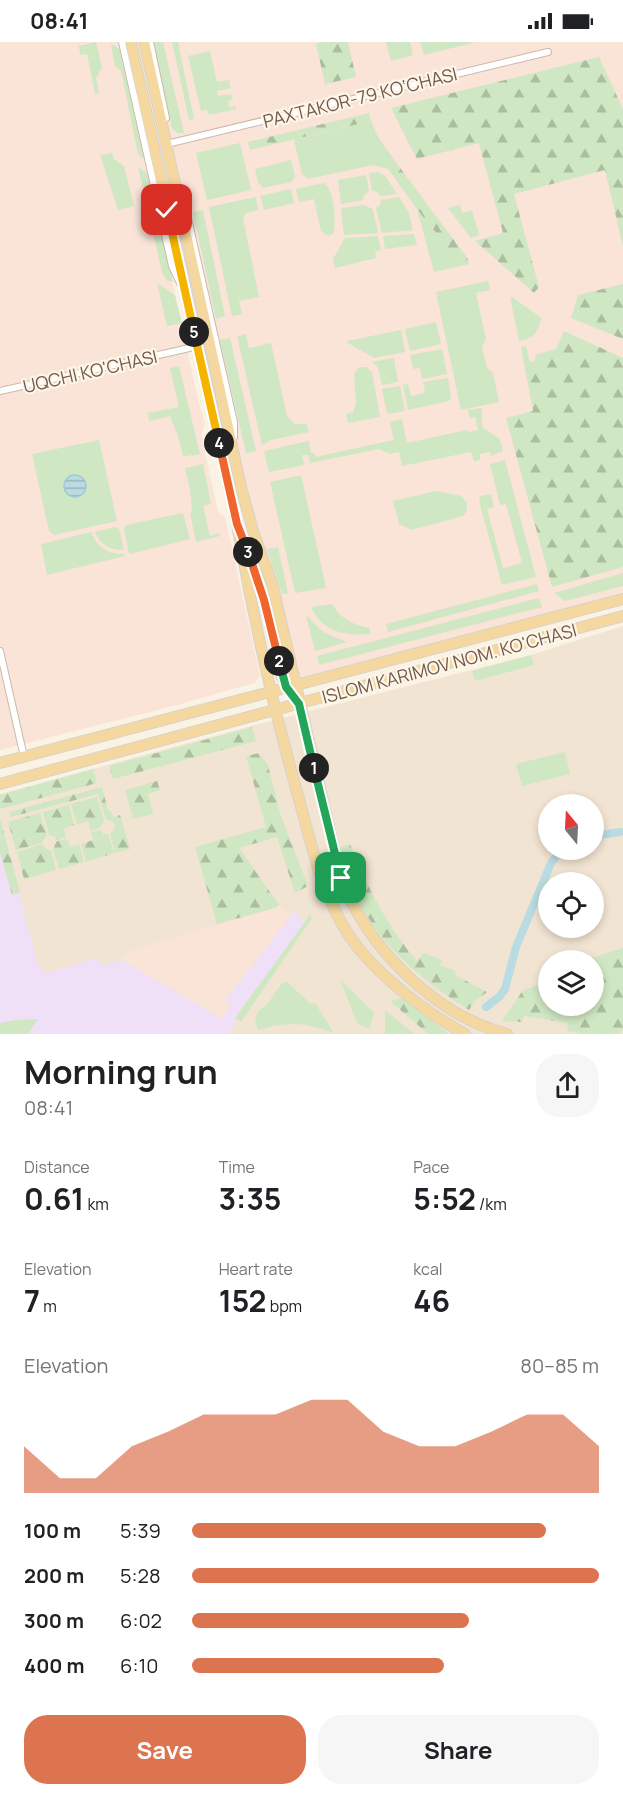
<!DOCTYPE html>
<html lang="en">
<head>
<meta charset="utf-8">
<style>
	:root { --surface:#fff; --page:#f6f6f6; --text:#202124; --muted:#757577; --accent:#dd7450 }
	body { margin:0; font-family:Manrope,sans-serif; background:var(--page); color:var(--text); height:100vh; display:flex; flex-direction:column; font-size:22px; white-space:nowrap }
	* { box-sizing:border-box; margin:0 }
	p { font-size:20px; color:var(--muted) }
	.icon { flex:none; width:33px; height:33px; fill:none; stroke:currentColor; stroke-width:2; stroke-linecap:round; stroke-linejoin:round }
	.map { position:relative; height:992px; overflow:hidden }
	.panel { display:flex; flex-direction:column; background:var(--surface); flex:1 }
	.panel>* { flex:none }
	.needle { width:39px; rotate:342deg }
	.controls { position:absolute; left:538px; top:752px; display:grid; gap:12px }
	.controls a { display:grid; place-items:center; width:66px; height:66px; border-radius:50%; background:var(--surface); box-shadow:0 3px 9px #0003; font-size:30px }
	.pin { position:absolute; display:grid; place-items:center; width:51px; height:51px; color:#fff; margin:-26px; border-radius:12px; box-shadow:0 3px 9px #0006 }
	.km { position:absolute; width:30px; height:30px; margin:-15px; border-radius:50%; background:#222; color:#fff; font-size:16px; line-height:30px; text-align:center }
	.round { display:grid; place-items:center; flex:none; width:63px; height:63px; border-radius:24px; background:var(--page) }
	.headline { display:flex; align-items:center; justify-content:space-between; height:102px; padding:0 24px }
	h1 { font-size:33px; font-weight:700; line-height:45px }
	.stats { display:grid; grid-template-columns:repeat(3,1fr); gap:9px; height:102px; padding:6px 24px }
	.stats div { display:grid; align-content:center }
	.stats b { font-size:30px; font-weight:700 }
	.stats small { font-size:16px; font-weight:400 }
	.stats p { font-size:16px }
	.chart { height:168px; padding:12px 24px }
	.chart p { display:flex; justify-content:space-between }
	.chart svg { width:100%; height:108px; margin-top:6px; fill:var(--accent); opacity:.7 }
	.cta { display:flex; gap:12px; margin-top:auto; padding:12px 24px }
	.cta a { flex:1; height:69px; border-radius:24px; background:var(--accent); color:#fff; font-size:24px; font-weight:700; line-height:69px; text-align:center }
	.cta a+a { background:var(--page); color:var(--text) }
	ul { padding:0 24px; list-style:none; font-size:20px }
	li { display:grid; grid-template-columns:96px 72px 1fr; align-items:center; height:45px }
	li i { height:15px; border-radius:8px; background:var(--accent) }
	.status { display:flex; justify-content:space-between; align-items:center; height:42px; padding:0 30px; background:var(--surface); direction:ltr }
	.status svg { height:16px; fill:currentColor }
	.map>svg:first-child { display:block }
	.residential { fill:#f2e4d2; fill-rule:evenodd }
	.commercial { fill:#fae3d7 }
	.education { fill:#efe0f7 }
	.green { fill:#d0e7c3 }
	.forest { fill:url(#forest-firs) }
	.water { fill:url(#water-rules); stroke:#a0cad4; stroke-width:1.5 }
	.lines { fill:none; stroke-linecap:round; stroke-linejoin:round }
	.canal { stroke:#b9dbe2; stroke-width:8 }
	.minor-casing { stroke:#cbbaaa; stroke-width:8 }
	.primary-casing { stroke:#d7d1cd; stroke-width:12 }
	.minor { stroke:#fff; stroke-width:6 }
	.primary { stroke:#f5d89f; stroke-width:10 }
	.split-1-casing { stroke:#fff; stroke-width:12 }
	.split-2-casing { stroke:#fff; stroke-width:12 }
	.split-3-casing { stroke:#fff; stroke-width:12 }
	.split-4-casing { stroke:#fff; stroke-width:12 }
	.split-5-casing { stroke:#fff; stroke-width:12 }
	.split-6-casing { stroke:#fff; stroke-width:12 }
	.split-1 { stroke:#22a559; stroke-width:8 }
	.split-2 { stroke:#22a559; stroke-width:8 }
	.split-3 { stroke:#f0652b; stroke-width:8 }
	.split-4 { stroke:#f0652b; stroke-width:8 }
	.split-5 { stroke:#f5b400; stroke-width:8 }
	.split-6 { stroke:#f5b400; stroke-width:8 }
	.labels { text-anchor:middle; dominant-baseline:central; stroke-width:4.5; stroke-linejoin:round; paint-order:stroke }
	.street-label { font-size:18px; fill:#715a4b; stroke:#fef6e9 }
</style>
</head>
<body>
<div class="status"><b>08:41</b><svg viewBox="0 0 49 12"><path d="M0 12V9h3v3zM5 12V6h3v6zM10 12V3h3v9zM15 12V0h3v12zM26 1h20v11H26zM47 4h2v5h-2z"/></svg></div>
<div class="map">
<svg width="623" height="992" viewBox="0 0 623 992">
	<defs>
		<pattern id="forest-firs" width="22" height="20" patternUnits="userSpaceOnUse" patternTransform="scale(1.5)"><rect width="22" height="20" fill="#d0e7c3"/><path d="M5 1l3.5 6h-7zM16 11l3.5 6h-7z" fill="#adbea0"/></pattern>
		<pattern id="water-rules" width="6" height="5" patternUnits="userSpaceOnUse" patternTransform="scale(1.5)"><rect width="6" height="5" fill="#b9dbe2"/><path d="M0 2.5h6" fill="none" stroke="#9bb5b9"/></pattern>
	</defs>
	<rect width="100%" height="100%" fill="#faf2e3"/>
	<path class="residential" d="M623 584V992H0V752L251 684 531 613ZM549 762H594V807H549ZM549 840H594V885H549ZM549 918H594V963H549Z"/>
	<path class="commercial" d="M0 0H119L198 358 205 382 201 393 218 470 225 475 260 634 254 641 173 664 0 708Z
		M144 0H623V557L295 643 259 508Z
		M279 863 291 875 225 958 232 963 222 977 122 918 131 908 275 866Z"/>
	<path class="education" d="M0 780 39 927 44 926 46 931 95 916 104 923 122 918 222 977 231 963 225 958 295 869 305 880 235 976 238 978 228 992H0Z"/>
	<path class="green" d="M96 0 102 26 96 36 99 51 95 52 87 12 80 13 79 4Z
		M153 0H163L184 91H177L172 86Z
		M172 0H178L194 77 189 78Z
		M386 0H410L413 13 391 19Z
		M420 0H476L424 13Z
		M111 2 120 7 144 117 138 112 121 29 115 24Z
		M210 9 217 40 229 38 231 46 217 49 218 54 231 52 233 58 228 59 229 65 236 64V67L209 73 207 68 201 69 188 14Z
		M371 79 377 93 392 115 388 127 373 123 308 137 302 132 294 98Z
		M240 101 251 148 207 158 196 111Z
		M112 111 114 117 124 124 134 164 118 168 100 113Z
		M291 118 295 135 291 140 263 146 258 140 255 127Z
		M138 125 147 131 160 189 152 186Z
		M377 130 385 134 397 152 381 154 377 150 372 148 369 131Z
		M366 133 369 149 363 154V158L341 162 338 138Z
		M324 141C334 147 337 182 333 192L328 194 321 189 314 157 299 160 296 147Z
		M291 147 294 161 264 168 260 154Z
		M256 155 258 168 246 171 243 176 259 255 239 259 242 272 232 274 209 165Z
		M399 155 409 171 413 188 382 191 376 166 380 163 381 158Z
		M364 163 373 167 378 191 344 193 341 166Z
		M460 163 462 171 472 168 479 193 471 196 448 166Z
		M417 167 461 222 468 217 469 222 434 230Z
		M203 168 225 274 216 277 193 170Z
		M153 192 163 196 173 240 167 238 163 233Z
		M414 192 417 203 385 207 383 194Z
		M378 194 381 208 375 210 376 216 335 226 333 217 345 196Z
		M488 239 490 248 476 251 486 297 482 305 487 326 493 331 499 360 461 368 436 250Z
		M157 241 175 253 182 281 167 284Z
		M510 255H512L542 276C536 291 537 295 519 299Z
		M436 280 441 302 410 309 405 287Z
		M401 288 405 310 374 316 348 301 347 299Z
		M246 292 249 306 271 301 287 374 295 382H306L309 390 271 398 262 403 237 294Z
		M230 296 256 409 246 411 220 298Z
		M442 307 447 332 422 337 420 326 413 327 410 313Z
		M394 316 398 340 382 343 378 325 372 320Z
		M179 324 200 412 192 414 191 413 183 415 179 397 170 374 149 379 148 371 179 365 170 326Z
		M359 325H366L372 330 380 375 348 381 346 372 353 370 356 362 354 332Z
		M448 336 451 354 449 359 408 368 403 343 408 342 411 354 425 351 423 340Z
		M400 344 405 369 387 372 382 347Z
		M482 366V385L500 397 503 409 491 414 490 410 480 412V418L474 419 471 410 402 424 399 410 390 412 379 407 310 421 308 413H302L304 423 269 430 264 409 309 399 311 411H314L315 415 394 398 390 380 402 377 407 401 467 388 468 390 478 388 475 375 470 376 468 368Z
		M99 398 117 479 54 493 49 489 32 412Z
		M505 418 536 535 502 543 479 459 481 454 491 452 494 465 487 467 503 526 522 521 506 462 500 463 490 422Z
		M203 422 211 462 203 464 210 494 219 491 220 494 196 500 190 471 192 470 190 447 185 426Z
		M301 433 326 546 295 551 270 440Z
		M436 449 461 454 467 461V468L463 474 412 488 399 482 393 459Z
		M183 471 190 497 129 512 124 487 126 483Z
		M115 485 119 487 124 508C110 508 100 503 95 490Z
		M91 490C97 505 109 513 125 512V514L47 533 41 502Z
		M278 505 288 551 282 552 267 507Z
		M623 531V544L565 559 554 551Z
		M537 542 539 549 388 590 386 582Z
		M539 556 542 565 319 623 317 614Z
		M332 562C340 576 353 583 369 586L371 592C346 594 323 591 311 565Z
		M306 573 323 590 347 600 315 609Z
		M531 613 534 623 475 639 472 629Z
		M565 710 570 732 522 744 516 722Z
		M310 873 312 876 241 980 235 976Z
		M340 937 374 971 369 987 357 981Z
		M287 940 311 962 315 961 334 991C303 980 290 979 258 988L255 979 257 971 268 961 282 941Z
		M385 968 415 992H385Z
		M38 977 28 992H0V981L17 978Z"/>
	<path class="forest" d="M324 0H348L356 35 325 42 316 2Z
		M599 15 623 67V204L605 128 514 152 539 245 534 251 475 199 503 191 479 101 417 117 391 66Z
		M369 71 371 79 250 108 248 100Z
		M392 115 468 217 461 222 417 167 388 127Z
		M623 242V297L571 276 578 253Z
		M564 289 623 316V525L552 545 506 376 533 369 521 305 526 304 530 320 534 319 537 312 556 307Z
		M252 685 256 699 113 737 109 724Z
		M259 711 268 723 280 771 308 844 295 851 277 795 239 806 279 863 275 866 217 882 195 805 266 785 246 714Z
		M93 727 97 741 0 767V753Z
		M157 739 160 748 148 752 153 772 133 777 125 748Z
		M102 745 108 769 110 768 113 775 120 773 130 807 115 811 110 792 114 788 115 783 111 779 106 778 98 752 11 775 9 770Z
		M97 755 104 778 100 786 91 789 88 779 77 783 71 762Z
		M69 763 74 783 64 787 66 795 57 798 54 794 49 793 43 770Z
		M40 771 47 793 42 801 16 808 8 780Z
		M0 776 20 850 12 853 0 810Z
		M100 788 103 792H108L114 811 86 820 81 802 93 798 91 790Z
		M67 797 70 805 79 802 84 820 59 827 53 807 57 799Z
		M42 802 46 807 51 808 56 828 24 837 17 810Z
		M350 802C367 845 387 884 417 919L424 911 442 918 440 923 456 929 455 933 487 950 475 959 469 968C425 940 382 906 358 858 349 842 344 824 338 806Z
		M623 906V987L619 992H582L567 989 568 981 524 974 522 980 502 979 523 948 549 940V963H594V918H585Z
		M402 956 449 992H428L390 959Z"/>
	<path class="water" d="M64 444a11 11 0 1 1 22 0a11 11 0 1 1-22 0Z"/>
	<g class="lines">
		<path class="canal" d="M594 794 620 790
			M486 965 500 954 505 947 516 905 551 821 562 807"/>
		<g class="minor-casing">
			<path id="minor" d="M122 0 172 224 180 241
				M150 0 166 76
				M171 101 548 10
				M182 150 234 380V395
				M0 349 198 304
				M0 609 24 715"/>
		</g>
		<g class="primary-casing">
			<path id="primary" d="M131 0 237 482C253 576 274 669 300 761 312 806 323 853 348 892 372 929 426 971 465 992
				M144 0 241 445 253 489 273 545 341 836C368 906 433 972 507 992
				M246 505 264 558 282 635 290 650
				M0 721 623 557
				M0 742 623 574"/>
		</g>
		<use href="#minor" class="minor"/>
		<use href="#primary" class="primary"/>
	</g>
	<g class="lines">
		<g class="split-1-casing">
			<path id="split-1" d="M314 726 341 836"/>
		</g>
		<g class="split-2-casing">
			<path id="split-2" d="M279 619 286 645 299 662 314 726"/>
		</g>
		<g class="split-3-casing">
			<path id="split-3" d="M248 510 264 558 279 619"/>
		</g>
		<g class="split-4-casing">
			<path id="split-4" d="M219 401 237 482 248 510"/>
		</g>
		<g class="split-5-casing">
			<path id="split-5" d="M194 290 219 401"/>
		</g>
		<g class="split-6-casing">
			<path id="split-6" d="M167 168 194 290"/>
		</g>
		<use href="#split-1" class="split-1"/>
		<use href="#split-2" class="split-2"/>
		<use href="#split-3" class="split-3"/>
		<use href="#split-4" class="split-4"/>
		<use href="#split-5" class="split-5"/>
		<use href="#split-6" class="split-6"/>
	</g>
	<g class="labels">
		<g class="street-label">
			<text transform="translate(360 55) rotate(-14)">PAXTAKOR-79 KO‘CHASI</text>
			<text transform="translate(90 329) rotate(-13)">UQCHI KO'CHASI</text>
			<text transform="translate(449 621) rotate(-15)">ISLOM KARIMOV NOM. KO'CHASI</text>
		</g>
	</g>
</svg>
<div class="controls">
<a><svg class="needle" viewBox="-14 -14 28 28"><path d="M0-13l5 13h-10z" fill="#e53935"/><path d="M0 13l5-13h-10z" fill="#757577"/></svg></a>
<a><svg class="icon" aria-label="locate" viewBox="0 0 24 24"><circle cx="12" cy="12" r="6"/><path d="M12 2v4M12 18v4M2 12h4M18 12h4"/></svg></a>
<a><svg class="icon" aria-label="layers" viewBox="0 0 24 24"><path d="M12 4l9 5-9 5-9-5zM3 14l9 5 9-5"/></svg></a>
</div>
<div class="pin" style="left:341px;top:836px;background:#1e9e55"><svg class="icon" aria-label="arrive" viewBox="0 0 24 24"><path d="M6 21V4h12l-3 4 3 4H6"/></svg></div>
<div class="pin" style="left:167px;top:168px;background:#d93025"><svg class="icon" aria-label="check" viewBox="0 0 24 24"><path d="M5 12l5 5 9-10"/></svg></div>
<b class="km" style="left:314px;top:726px">1</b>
<b class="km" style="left:279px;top:619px">2</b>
<b class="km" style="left:248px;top:510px">3</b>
<b class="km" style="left:219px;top:401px">4</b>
<b class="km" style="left:194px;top:290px">5</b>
</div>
<section class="panel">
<div class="headline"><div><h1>Morning run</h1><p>08:41</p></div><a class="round"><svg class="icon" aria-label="share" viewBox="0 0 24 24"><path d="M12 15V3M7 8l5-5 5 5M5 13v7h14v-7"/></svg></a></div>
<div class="stats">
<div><p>Distance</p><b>0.61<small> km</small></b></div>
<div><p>Time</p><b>3:35</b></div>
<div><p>Pace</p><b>5:52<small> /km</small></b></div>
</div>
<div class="stats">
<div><p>Elevation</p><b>7<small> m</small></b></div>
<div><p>Heart rate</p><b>152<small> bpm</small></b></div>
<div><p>kcal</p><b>46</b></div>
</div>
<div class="chart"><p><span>Elevation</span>80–85 m</p>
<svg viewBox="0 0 160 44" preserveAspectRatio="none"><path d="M0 44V25L10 38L20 38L30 25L40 19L50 12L60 12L70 12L80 6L90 6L100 19L110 25L120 25L130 19L140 12L150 12L160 25V44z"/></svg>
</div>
<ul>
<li><b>100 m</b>5:39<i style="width:87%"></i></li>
<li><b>200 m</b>5:28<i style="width:100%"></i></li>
<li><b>300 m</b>6:02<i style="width:68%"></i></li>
<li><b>400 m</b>6:10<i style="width:62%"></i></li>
</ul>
<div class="cta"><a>Save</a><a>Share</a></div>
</section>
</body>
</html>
